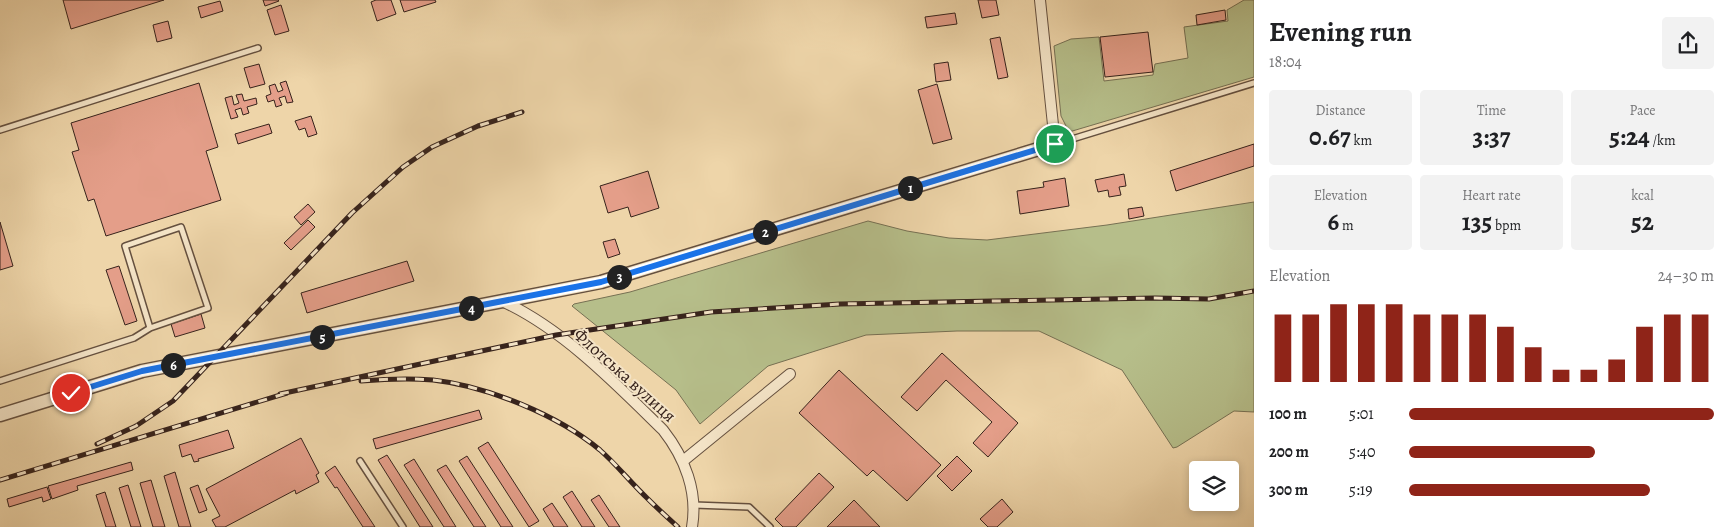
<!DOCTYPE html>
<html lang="en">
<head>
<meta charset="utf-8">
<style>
	:root { --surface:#fff; --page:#f2f2f2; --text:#202124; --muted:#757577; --accent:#8f2418 }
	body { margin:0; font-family:Alegreya,serif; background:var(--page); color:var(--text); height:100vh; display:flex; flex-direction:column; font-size:19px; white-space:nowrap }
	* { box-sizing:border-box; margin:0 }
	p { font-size:16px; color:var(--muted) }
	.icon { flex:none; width:28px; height:28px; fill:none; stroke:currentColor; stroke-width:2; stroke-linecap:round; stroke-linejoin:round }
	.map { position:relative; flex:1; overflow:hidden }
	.side { display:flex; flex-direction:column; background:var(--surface); width:475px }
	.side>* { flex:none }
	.tools { position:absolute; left:1189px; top:461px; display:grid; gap:10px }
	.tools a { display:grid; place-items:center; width:50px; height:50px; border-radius:5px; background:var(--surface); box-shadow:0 2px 8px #0003; font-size:25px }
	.pin { position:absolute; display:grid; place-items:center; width:42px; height:42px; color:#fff; margin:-21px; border:2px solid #fff; border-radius:50%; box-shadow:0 1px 5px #0007 }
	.km { position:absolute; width:25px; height:25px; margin:-12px; border-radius:50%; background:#222; color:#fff; font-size:14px; line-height:25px; text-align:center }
	.round { display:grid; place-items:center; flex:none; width:52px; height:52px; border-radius:5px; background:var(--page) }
	.overview { display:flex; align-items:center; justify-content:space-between; height:85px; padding:0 15px }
	h1 { font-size:28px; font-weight:700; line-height:38px }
	.figures { display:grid; grid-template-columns:repeat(3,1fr); gap:8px; height:85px; padding:5px 15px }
	.figures div { display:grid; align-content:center; border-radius:5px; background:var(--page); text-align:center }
	.figures b { font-size:25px; font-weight:700 }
	.figures small { font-size:14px; font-weight:400 }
	.figures p { font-size:14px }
	.chart { height:140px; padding:10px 15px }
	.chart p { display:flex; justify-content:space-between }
	.chart svg { width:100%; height:90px; margin-top:5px; stroke:var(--accent); stroke-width:6 }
	ul { padding:0 15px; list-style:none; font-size:16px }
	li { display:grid; grid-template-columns:80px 60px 1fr; align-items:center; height:38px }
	li i { height:12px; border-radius:6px; background:var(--accent) }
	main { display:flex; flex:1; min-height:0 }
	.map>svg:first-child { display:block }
	.green { fill:#b6be8a; stroke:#767053 }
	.building { fill:#e49e89; stroke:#37231c }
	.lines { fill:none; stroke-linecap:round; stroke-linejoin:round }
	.service-casing { stroke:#65503f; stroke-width:8 }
	.minor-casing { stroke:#65503f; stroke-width:12 }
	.tertiary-casing { stroke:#65503f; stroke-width:15 }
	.service { stroke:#f4e4c7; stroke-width:5 }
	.minor { stroke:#f4e4c7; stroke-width:10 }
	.tertiary { stroke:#f4e4c7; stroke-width:12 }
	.rail-casing { stroke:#37231c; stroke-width:5 }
	.rail { stroke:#f4e4c7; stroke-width:3; stroke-dasharray:9; stroke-linecap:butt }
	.route-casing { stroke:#fff; stroke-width:10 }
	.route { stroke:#1a73e8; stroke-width:6 }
	.labels { text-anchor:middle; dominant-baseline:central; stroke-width:4; stroke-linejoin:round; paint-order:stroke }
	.street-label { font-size:18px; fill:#37231c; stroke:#f4e4c7 }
</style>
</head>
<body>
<main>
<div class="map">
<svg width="1254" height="527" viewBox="0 0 1254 527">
	<rect width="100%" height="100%" fill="#eed5a9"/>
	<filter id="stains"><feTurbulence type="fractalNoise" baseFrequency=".004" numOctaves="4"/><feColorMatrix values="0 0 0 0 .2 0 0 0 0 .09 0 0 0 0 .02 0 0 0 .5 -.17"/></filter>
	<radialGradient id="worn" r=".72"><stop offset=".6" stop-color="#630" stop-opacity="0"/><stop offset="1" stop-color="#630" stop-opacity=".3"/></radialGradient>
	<path class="green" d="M1244 0H1254V77L1069 132 1061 116 1054 46 1071 39 1099 37 1104 81 1153 75 1155 64 1188 58 1184 27 1228 21 1227 10Z
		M1254 202V412L1234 411 1177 447 1173 448 1122 370 1039 331H957L866 335 768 366 700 424 676 390 572 306 574 304 630 292 868 221 907 231 949 238 987 240 1107 225Z"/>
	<path class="building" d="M63 0H164L71 29Z
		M263 0H278L279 1 265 6Z
		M376 0H391L396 14 377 21 371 2Z
		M400 0H435L436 2 404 12Z
		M978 0H996L999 15 982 18Z
		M220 1 223 11 201 18 198 7Z
		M281 5 289 31 275 35 267 10Z
		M1225 10 1226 20 1197 25 1196 15Z
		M955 13 957 24 927 28 925 17Z
		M168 21 172 38 157 42 153 25Z
		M1148 32 1153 72 1105 77 1100 37Z
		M1000 37 1008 77 998 79 990 39Z
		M948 62 951 80 936 82 934 64Z
		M259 64 265 84 250 88 244 68Z
		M286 81 293 102 287 103 285 96 279 98 282 105 276 107 274 100 268 102 266 96 271 94 269 86 275 84 278 92 283 90 280 83Z
		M199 83 218 147 206 151 221 200 106 236 94 199 88 201 72 152 79 150 71 123Z
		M937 84 952 139 933 144 918 90Z
		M242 94 244 101 256 98 257 104 247 107 249 113 243 115 241 108 235 110 238 117 231 119 225 98 232 96 234 105 239 103 236 95Z
		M311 116 317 134 308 137 305 128 299 130 295 121Z
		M269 124 272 133 238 144 235 134Z
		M1254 144V166L1176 191 1170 171Z
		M648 171 659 208 631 217 628 207 608 213 600 186Z
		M1124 174 1126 186 1119 187 1121 195 1109 197 1108 190 1098 192 1095 180Z
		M1065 178 1069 206 1020 214 1017 191 1044 187 1043 182Z
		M308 204 315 212 301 225 294 217Z
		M1142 207 1144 216 1129 219 1128 209Z
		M308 220 315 227 291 250 284 243Z
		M0 222 13 266 0 270Z
		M615 239 620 254 608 258 603 242Z
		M407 261 414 281 307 313 301 293Z
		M119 266 137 321 125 325 106 270Z
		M201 314 205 328 175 337 171 324Z
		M942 353 1018 423 988 457 973 443 992 422 946 380 917 411 901 397Z
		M839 370 941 465 907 501 873 470 867 476 799 413Z
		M479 410 482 419 376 449 373 439Z
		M228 430 234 448 198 459 199 461 194 462 191 454 182 457 179 445Z
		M301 438 319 473 316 475 319 482 296 494 295 490 225 527H216L212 520 220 516 206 489Z
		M488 442 539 521 529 527 478 448Z
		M387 455 433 527H420L378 460Z
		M467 456 513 527H501L459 461Z
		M957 456 972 471 952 491 937 476Z
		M414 459 456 527H444L404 465Z
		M131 462 133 470 77 486 78 490 52 499 48 486Z
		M446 465 486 527H474L437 470Z
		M335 466 375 527H363L337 487 335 488 325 473Z
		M175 472 191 527H179L164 476Z
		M819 473 834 487 796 527H783L775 519Z
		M151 480 165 527H153L140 483Z
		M128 485 141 527H131L119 488Z
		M198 485 207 510 199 513 190 488Z
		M47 487 51 499 43 502 42 497 9 507 7 499Z
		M572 491 595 527H582L563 497Z
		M105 492 116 527H106L96 495Z
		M599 495 620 527H609L591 500Z
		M1002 499 1013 512 997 527H988L980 519Z
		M854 500 880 527H827Z
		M552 503 568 527H554L543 509Z"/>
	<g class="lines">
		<g class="service-casing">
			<path id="service" d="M0 130 258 48
				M1056 144 1254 83
				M0 381 134 338 150 328 208 308 181 227 125 246 150 328
				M360 461 403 527
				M694 505 749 507 770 527"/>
		</g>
		<g class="minor-casing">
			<path id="minor" d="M1040 0 1055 144
				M504 302C564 330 616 384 663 430 685 458 698 492 692 527
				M683 461 790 374"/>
		</g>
		<g class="tertiary-casing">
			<path id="tertiary" d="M0 415 142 371 601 282 1055 144"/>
		</g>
		<use href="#service" class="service"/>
		<use href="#minor" class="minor"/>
		<use href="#tertiary" class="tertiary"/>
		<g class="rail-casing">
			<path id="rail" d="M361 381C385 379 409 378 433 380 487 386 558 415 600 450 617 465 631 483 648 499 658 509 668 518 678 527
				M280 394 556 335 711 312 840 304 1155 298 1209 299 1254 291
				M97 444 136 426 173 401 352 213 403 167 432 147 478 126 522 112
				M0 480 287 393"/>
		</g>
		<use href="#rail" class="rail"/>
	</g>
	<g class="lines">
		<g class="route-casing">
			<path id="route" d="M71 393 142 371 601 282 1055 144"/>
		</g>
		<use href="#route" class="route"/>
	</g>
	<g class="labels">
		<g class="street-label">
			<text transform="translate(625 375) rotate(42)">Флотська вулиця</text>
		</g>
	</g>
	<rect width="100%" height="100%" filter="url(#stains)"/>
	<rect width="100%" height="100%" fill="url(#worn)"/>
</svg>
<div class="tools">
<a><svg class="icon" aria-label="layers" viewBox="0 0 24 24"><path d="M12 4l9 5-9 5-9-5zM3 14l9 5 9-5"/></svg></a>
</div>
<div class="pin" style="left:1055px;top:144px;background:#1e9e55"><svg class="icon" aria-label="arrive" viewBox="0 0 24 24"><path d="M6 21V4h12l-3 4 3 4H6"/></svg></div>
<div class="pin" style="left:71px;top:393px;background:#d93025"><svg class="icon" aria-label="check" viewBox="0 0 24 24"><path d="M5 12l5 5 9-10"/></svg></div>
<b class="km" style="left:910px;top:188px">1</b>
<b class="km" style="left:765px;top:232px">2</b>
<b class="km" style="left:619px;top:277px">3</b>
<b class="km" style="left:471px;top:308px">4</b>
<b class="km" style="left:322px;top:337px">5</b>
<b class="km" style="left:173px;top:365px">6</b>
</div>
<section class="side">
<div class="overview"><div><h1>Evening run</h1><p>18:04</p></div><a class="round"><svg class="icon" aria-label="share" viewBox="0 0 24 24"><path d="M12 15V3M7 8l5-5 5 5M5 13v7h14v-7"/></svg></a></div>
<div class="figures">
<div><p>Distance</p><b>0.67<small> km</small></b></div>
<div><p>Time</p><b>3:37</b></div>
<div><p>Pace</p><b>5:24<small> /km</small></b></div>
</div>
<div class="figures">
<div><p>Elevation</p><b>6<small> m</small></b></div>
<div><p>Heart rate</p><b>135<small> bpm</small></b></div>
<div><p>kcal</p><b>52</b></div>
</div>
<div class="chart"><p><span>Elevation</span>24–30 m</p>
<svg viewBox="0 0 160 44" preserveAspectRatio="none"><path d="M5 44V11M15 44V11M25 44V6M35 44V6M45 44V6M55 44V11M65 44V11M75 44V11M85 44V17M95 44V27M105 44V38M115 44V38M125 44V33M135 44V17M145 44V11M155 44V11"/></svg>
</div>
<ul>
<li><b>100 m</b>5:01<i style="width:100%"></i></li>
<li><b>200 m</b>5:40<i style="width:61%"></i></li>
<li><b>300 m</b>5:19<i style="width:79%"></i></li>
</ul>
</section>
</main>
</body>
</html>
